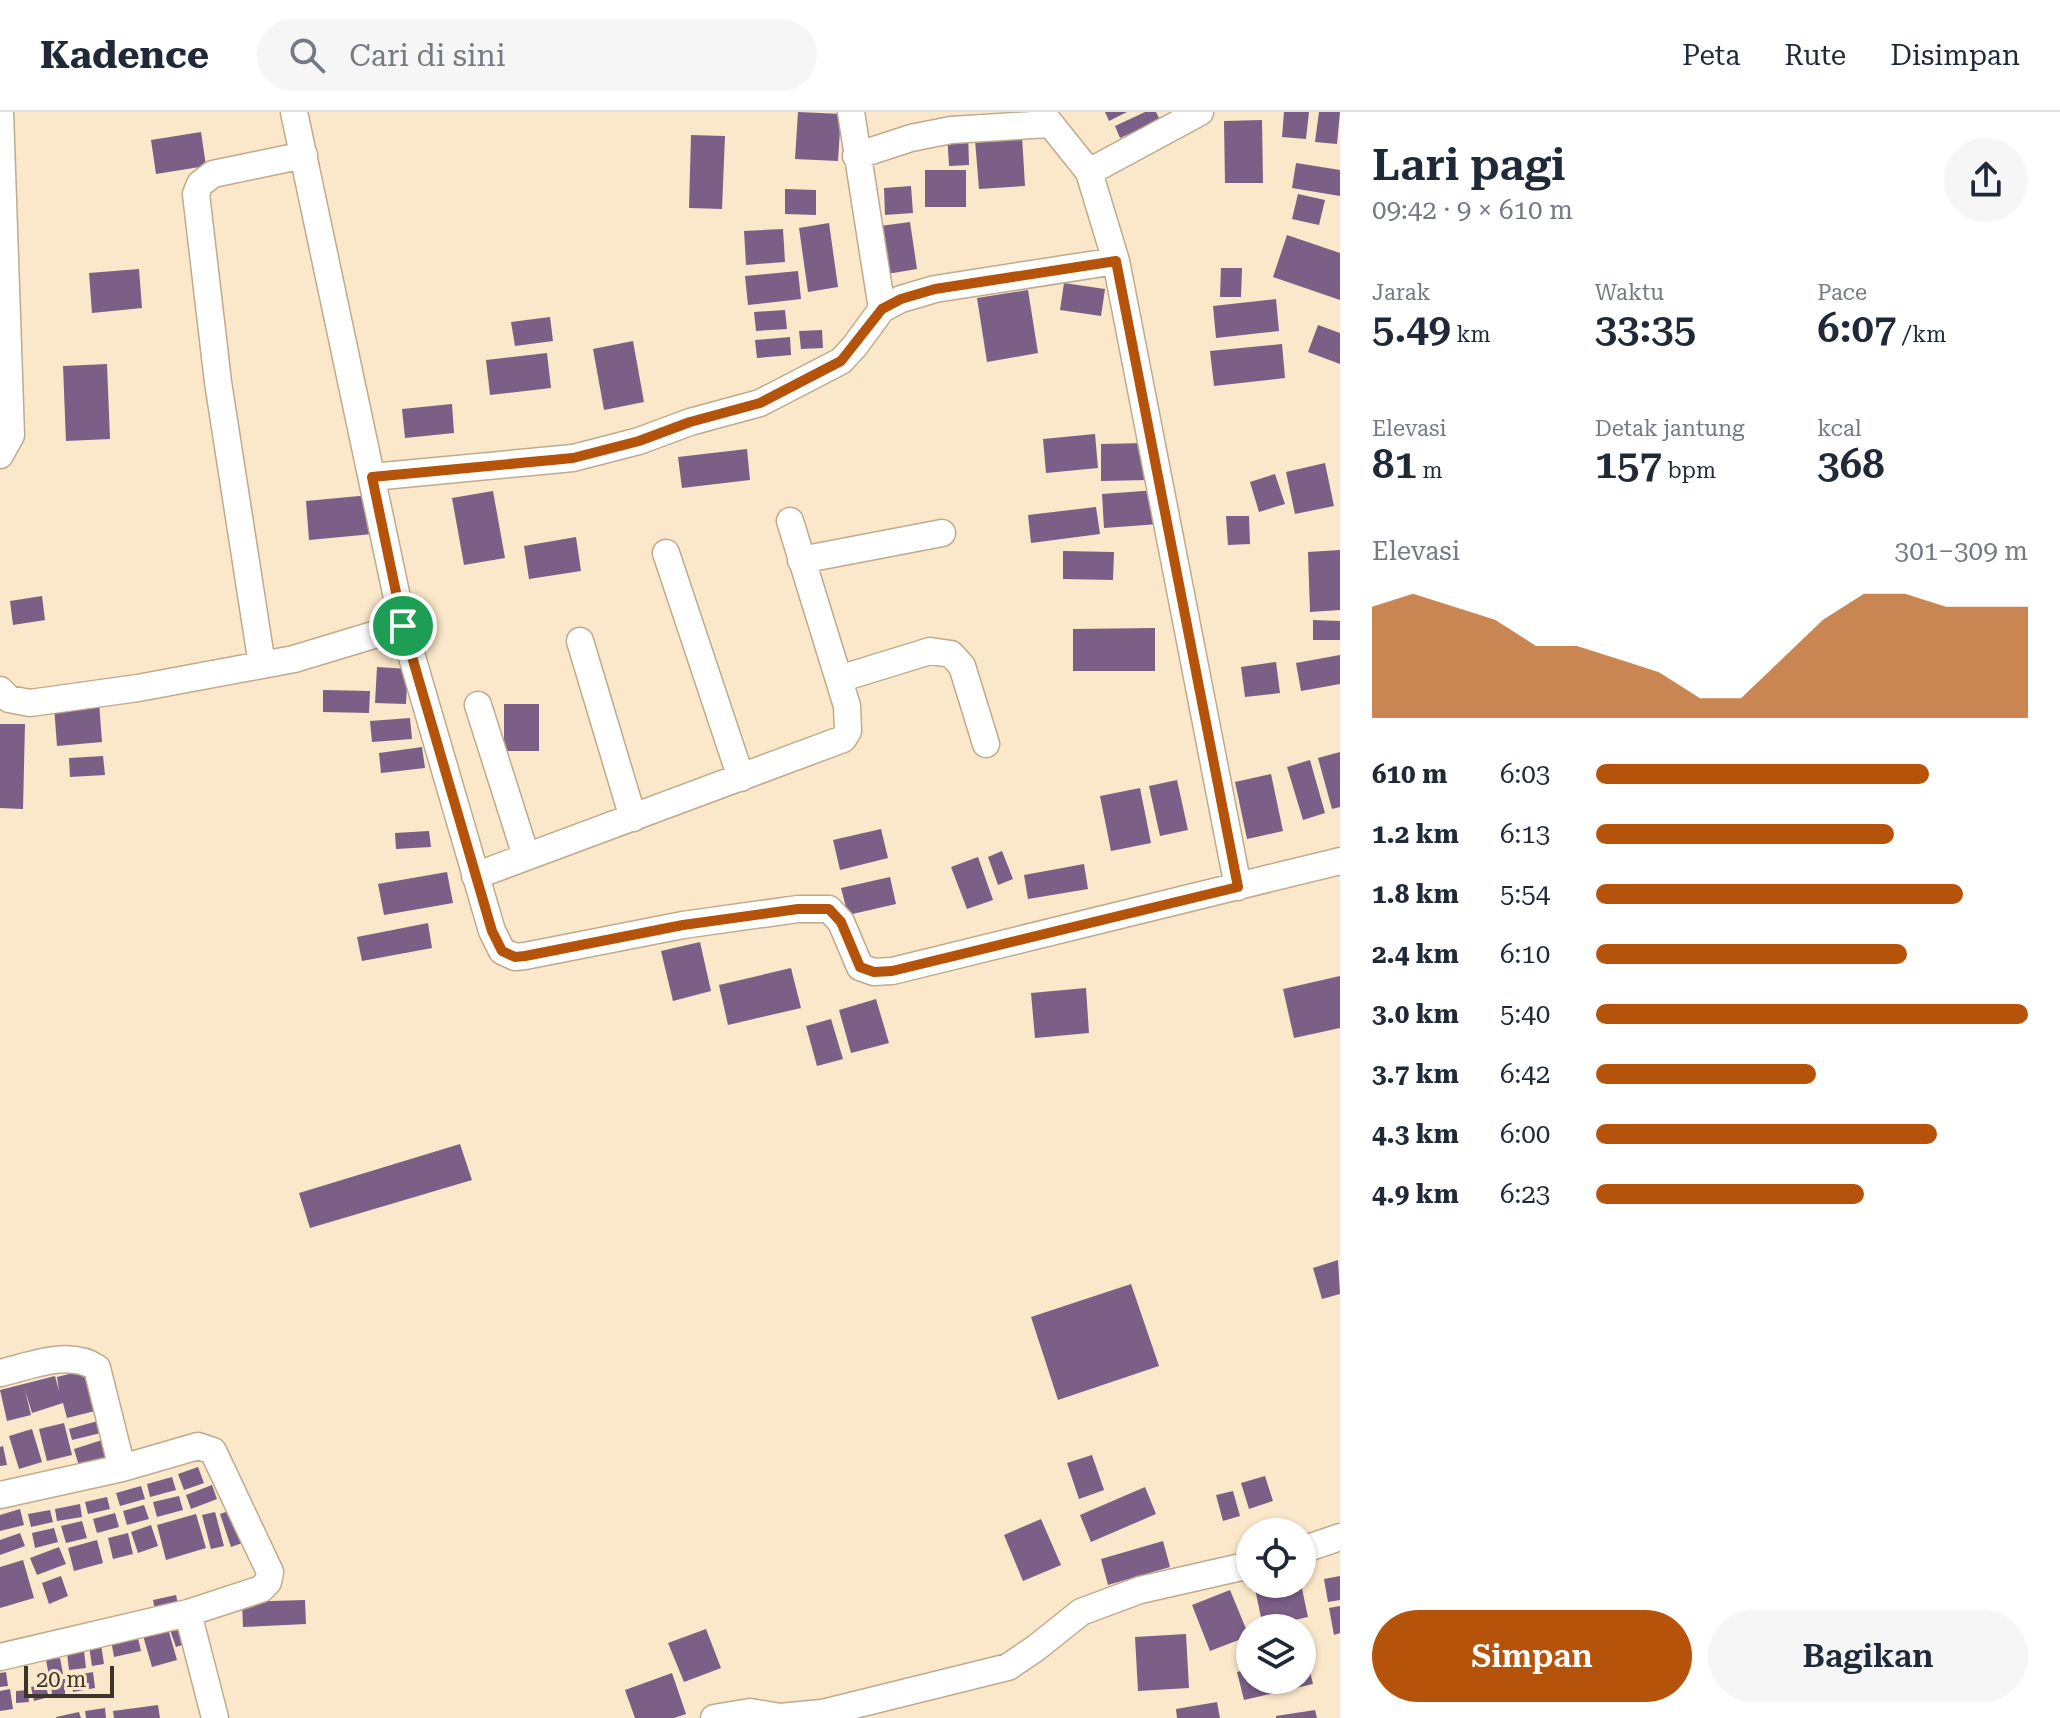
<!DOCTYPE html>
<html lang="id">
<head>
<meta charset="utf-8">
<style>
	:root { --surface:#fff; --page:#f6f6f7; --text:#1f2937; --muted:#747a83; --line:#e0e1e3; --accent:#b45309 }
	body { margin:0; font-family:"Roboto Serif",serif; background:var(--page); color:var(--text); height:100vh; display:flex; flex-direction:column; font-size:30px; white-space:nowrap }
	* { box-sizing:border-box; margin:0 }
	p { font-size:26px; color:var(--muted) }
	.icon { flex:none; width:44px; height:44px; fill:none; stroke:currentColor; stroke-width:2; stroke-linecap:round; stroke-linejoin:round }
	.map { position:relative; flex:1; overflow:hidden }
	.sheet { display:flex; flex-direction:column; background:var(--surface); width:720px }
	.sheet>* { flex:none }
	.tools { position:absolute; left:1236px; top:1406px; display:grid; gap:16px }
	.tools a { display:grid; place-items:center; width:80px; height:80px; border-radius:50%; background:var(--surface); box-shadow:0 2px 6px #0004; font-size:40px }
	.scale { position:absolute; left:24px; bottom:20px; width:90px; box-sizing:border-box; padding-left:8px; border:4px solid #3c3529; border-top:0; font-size:22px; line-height:28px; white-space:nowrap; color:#3c3529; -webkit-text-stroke:6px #fbe7c9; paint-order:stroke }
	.pin { position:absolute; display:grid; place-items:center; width:68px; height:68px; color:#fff; margin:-34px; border:4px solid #fff; border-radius:50%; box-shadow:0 2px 8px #0007 }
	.round { display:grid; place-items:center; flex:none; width:84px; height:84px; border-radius:42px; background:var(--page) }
	.head { display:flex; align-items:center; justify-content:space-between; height:136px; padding:0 32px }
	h1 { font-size:44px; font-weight:600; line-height:60px }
	.metrics { display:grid; grid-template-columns:repeat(3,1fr); gap:12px; height:136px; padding:8px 32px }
	.metrics div { display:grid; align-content:center }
	.metrics b { font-size:40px; font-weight:600 }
	.metrics small { font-size:22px; font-weight:400 }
	.metrics p { font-size:22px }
	.chart { height:224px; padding:16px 32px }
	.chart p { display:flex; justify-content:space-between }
	.chart svg { width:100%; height:144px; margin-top:8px; fill:var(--accent); opacity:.7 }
	.cta { display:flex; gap:16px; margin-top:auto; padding:16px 32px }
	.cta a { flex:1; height:92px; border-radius:48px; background:var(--accent); color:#fff; font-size:32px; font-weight:600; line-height:92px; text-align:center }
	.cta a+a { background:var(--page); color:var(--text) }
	ul { padding:0 32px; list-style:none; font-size:26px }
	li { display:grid; grid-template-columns:128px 96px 1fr; align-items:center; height:60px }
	li i { height:20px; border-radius:10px; background:var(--accent) }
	header { display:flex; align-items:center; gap:48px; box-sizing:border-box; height:112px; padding:0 40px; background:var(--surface); border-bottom:2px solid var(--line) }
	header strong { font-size:38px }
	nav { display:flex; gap:44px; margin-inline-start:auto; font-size:28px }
	.search { width:560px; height:72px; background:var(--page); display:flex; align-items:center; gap:20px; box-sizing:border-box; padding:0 28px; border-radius:44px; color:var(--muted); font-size:30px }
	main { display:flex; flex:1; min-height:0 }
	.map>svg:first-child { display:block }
	.building { fill:#7b5f87 }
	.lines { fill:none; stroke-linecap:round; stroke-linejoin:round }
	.street-casing { stroke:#beab8e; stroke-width:29 }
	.street { stroke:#fff; stroke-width:26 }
	.route-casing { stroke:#fff; stroke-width:16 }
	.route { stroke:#b45309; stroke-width:10 }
</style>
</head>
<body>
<header>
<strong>Kadence</strong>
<div class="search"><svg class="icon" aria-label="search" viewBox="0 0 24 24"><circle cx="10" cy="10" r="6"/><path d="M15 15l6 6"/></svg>Cari di sini</div>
<nav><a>Peta</a><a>Rute</a><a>Disimpan</a></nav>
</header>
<main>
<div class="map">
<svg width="1340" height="1606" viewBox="0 0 1340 1606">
	<rect width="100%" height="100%" fill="#fbe7c9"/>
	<path class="building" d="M798 0 841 2 838 49 795 47Z
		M1105 0H1127L1109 9Z
		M1145 0H1156L1160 8 1120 26 1115 14Z
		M1284 0H1309L1306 27 1282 25Z
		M1319 0H1340L1337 32 1315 30Z
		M1262 8 1263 71H1225L1224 9Z
		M201 20 206 54 156 62 151 28Z
		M968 20 969 53 949 54 947 21Z
		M691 23 725 24 722 97 689 96Z
		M1022 24 1025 74 979 77 975 28Z
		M1296 51 1340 58V84L1292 76Z
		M925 58H966V95H925Z
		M911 74 913 101 885 103 884 76Z
		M785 77 816 78V103L785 102Z
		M1298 82 1325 88 1319 113 1292 107Z
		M910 110 917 157 887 162 880 114Z
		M829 111 838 175 808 180 799 116Z
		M783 117 785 150 746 153 744 119Z
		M1287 123 1340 141V188L1273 165Z
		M1221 156H1242L1241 185H1220Z
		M139 157 142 196 92 201 89 161Z
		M798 159 801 187 748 193 745 164Z
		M1064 171 1105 177 1101 204 1060 198Z
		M1028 178 1038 241 987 250 977 186Z
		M1276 187 1279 219 1216 226 1213 194Z
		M785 198 787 217 756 219 754 200Z
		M550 205 553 229 515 234 511 210Z
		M1318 213 1340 221V252L1308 240Z
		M822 218 823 236 801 237 799 219Z
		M790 225 791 243 757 246 755 228Z
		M633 229 644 290 604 298 593 237Z
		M1282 232 1285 266 1214 274 1210 239Z
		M547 241 551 276 490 283 486 248Z
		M107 252 110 327 66 329 63 254Z
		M452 292 454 321 405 326 402 297Z
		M1095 322 1098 356 1046 361 1043 327Z
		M1147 331V368L1101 369V332Z
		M747 337 750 368 682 376 678 345Z
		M1325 351 1334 394 1295 402 1286 360Z
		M1275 362 1285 392 1259 400 1250 370Z
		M1157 378 1159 412 1104 416 1102 382Z
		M493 379 505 446 464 453 452 386Z
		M370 383 373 422 309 428 306 389Z
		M1096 395 1100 422 1031 431 1028 403Z
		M1226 404H1249L1250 432 1228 433Z
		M576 425 581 459 529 467 524 434Z
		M1340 438V498L1310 500 1308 440Z
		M1063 439 1114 440 1113 468 1063 467Z
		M42 484 45 508 13 513 10 489Z
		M1313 508 1340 509V528H1313Z
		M1155 516V559H1073V517Z
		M1340 543V572L1301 579 1296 551Z
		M1276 550 1280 581 1245 585 1241 555Z
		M377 555 408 557 406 592 375 591Z
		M323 578 370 579 369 601 323 600Z
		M99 590 102 630 57 634 54 594Z
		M504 592H539V639H504Z
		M410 606 412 627 372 630 370 609Z
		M0 612H25L23 697 0 696Z
		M422 635 425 656 381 661 379 641Z
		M1340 640V695L1332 697 1318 646Z
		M103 644 105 663 70 665 69 646Z
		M1310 648 1325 701 1303 708 1287 655Z
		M1271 662 1283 719 1247 727 1235 670Z
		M1177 668 1188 718 1160 724 1149 674Z
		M1140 676 1151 731 1111 739 1100 684Z
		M881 717 888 746 840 758 833 728Z
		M429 719 431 735 396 737 395 721Z
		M1002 739 1013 767 998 773 988 745Z
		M978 745 993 788 967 797 951 755Z
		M1084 752 1088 777 1028 787 1024 763Z
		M447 760 453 791 384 803 378 772Z
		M890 765 896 792 848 803 841 776Z
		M428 811 432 836 362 849 357 825Z
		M700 830 711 879 673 889 661 839Z
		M791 856 801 896 728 913 719 873Z
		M1340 864V916L1294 926 1283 877Z
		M1086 876 1089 921 1035 926 1031 881Z
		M876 887 889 931 851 941 839 898Z
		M831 907 843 947 817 954 806 914Z
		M460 1032 472 1068 310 1116 299 1081Z
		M1338 1148 1340 1182 1322 1187 1313 1156Z
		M1131 1172 1159 1254 1058 1288 1031 1205Z
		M93 1256 103 1297 67 1306 63 1291 32 1301 25 1278 31 1303 7 1309 0 1278 55 1264 59 1279 57 1265Z
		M105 1307 109 1319 72 1328 69 1317Z
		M64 1311 72 1343 47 1349 39 1317Z
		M32 1317 42 1350 19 1357 9 1324Z
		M105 1327 110 1344 79 1354 74 1337Z
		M3 1334 7 1353 0 1354V1335Z
		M1092 1343 1104 1378 1079 1387 1067 1351Z
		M198 1355 204 1371 184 1378 178 1362Z
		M1265 1364 1273 1389 1249 1397 1241 1371Z
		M172 1365 176 1378 150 1385 147 1372Z
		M212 1373 217 1387 191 1397 186 1383Z
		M141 1374 145 1387 120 1394 116 1381Z
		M1145 1375 1156 1402 1091 1430 1080 1403Z
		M1233 1379 1240 1404 1223 1409 1216 1383Z
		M179 1384 183 1398 157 1405 153 1390Z
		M107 1385 110 1397 88 1402 85 1390Z
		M80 1392 82 1405 57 1409 55 1397Z
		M144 1393 149 1407 127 1413 123 1399Z
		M238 1396 248 1429 231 1435 220 1402Z
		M20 1397 24 1413 0 1419V1403Z
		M50 1398 53 1410 31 1415 28 1402Z
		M215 1400 224 1434 211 1437 202 1403Z
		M115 1401 119 1415 97 1421 93 1407Z
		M196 1402 206 1436 166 1448 157 1413Z
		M1041 1407 1061 1453 1023 1469 1004 1423Z
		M82 1409 87 1426 66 1431 61 1414Z
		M151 1413 158 1434 138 1441 131 1420Z
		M54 1416 58 1430 35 1436 32 1421Z
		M20 1421 25 1434 0 1443V1428Z
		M128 1421 133 1442 113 1447 108 1426Z
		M97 1428 103 1451 74 1459 68 1436Z
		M1163 1429 1170 1455 1108 1473 1101 1447Z
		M59 1435 66 1452 37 1463 30 1446Z
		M23 1448 34 1486 0 1496V1455Z
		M61 1464 68 1484 49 1492 42 1471Z
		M1340 1464V1488L1328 1490 1324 1467Z
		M1254 1472H1301L1308 1505 1263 1515Z
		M1230 1478 1249 1524 1210 1539 1192 1493Z
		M176 1483 178 1492 155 1498 153 1488Z
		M305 1488 306 1512 243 1515 242 1490Z
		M1340 1494V1521L1334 1523 1329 1496Z
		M188 1512 194 1529 176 1535 170 1518Z
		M167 1513 177 1548 152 1555 142 1520Z
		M706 1517 721 1556 684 1570 668 1531Z
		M137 1522 141 1539 114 1545 111 1528Z
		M1186 1522 1189 1576 1138 1579 1135 1525Z
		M101 1532 104 1552 92 1554 89 1534Z
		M84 1539 86 1556 69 1558 67 1541Z
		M1306 1543 1313 1572 1244 1588 1237 1560 1250 1557V1568H1302V1544Z
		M60 1546 63 1562 49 1564 46 1548Z
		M6 1560 8 1574 0 1575V1561Z
		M93 1560 95 1576 73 1580 71 1564Z
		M672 1561 686 1602 674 1606H635L625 1578Z
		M65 1567V1584L52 1585 51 1568Z
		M45 1572 49 1585 34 1589 31 1575Z
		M10 1577 13 1597 0 1599V1579Z
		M28 1578 29 1590 16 1591V1579Z
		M1217 1590 1220 1606H1177L1176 1597Z
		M158 1593 160 1606H114L113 1599Z
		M105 1596 106 1606H86L85 1599Z
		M1315 1598 1317 1606H1276V1604Z
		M79 1600 81 1606H56V1605Z"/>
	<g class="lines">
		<g class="street-casing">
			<path id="street" d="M294 0 403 514 492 819 502 839 515 845 525 844 683 813 798 797H829L841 810 860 855 874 860 892 859 1340 749
				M851 0 882 197
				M856 44 911 26 951 18 1049 12
				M1089 60 1200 0
				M1116 149 1238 775
				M0 343 11 323 0 0
				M372 365 573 346 639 329 690 310 760 291 841 249 854 235 882 197 901 187 935 177 1116 149 1089 60 1041 0
				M666 441 741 666
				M801 448 942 421
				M580 529 633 706
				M262 553 218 270 196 82 200 72 213 62 304 43
				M839 567 930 539 951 542 962 554 986 632
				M0 578 9 587 30 591 138 576 294 547 403 514
				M478 593 526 744
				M475 764 843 627 848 619 847 594 790 409
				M0 1261C31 1254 69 1237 97 1256L122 1356
				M0 1383 122 1356 198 1334 213 1339 270 1460 268 1470 261 1477 188 1501 0 1545
				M1302 1438 1340 1425
				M188 1501 215 1606
				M714 1606 750 1600 780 1605 822 1601 1008 1555 1036 1536 1081 1500 1140 1478 1250 1453"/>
		</g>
		<use href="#street" class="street"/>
	</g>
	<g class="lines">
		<g class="route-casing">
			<path id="route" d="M1116 149 1238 775 892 859 874 860 860 855 841 810 829 797H798L683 813 525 844 515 845 502 839 492 819 403 514 372 365 573 346 639 329 690 310 760 291 841 249 882 197 901 187 935 177Z"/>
		</g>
		<use href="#route" class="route"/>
	</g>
</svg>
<div class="tools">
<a><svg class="icon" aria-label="locate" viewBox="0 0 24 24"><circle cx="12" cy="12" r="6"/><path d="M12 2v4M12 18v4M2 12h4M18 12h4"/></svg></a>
<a><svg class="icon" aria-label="layers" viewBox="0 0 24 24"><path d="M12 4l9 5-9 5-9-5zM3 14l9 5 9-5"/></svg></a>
</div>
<div class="scale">20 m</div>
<div class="pin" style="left:403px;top:514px;background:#1e9e55"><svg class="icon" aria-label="arrive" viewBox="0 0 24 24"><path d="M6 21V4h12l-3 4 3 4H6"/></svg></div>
</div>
<section class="sheet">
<div class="head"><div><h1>Lari pagi</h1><p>09:42 · 9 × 610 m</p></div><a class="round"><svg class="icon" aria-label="share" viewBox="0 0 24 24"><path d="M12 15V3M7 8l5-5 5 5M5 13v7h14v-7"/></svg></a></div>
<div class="metrics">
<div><p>Jarak</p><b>5.49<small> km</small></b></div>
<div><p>Waktu</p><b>33:35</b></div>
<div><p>Pace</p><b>6:07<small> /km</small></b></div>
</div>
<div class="metrics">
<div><p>Elevasi</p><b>81<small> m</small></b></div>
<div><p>Detak jantung</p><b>157<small> bpm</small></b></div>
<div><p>kcal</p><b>368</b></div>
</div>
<div class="chart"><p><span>Elevasi</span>301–309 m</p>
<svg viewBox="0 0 160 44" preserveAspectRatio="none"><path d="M0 44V10L10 6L20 10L30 14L40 22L50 22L60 26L70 30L80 38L90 38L100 26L110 14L120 6L130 6L140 10L150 10L160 10V44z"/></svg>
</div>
<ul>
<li><b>610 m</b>6:03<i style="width:77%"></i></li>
<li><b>1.2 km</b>6:13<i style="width:69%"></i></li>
<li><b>1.8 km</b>5:54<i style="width:85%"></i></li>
<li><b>2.4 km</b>6:10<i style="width:72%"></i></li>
<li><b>3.0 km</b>5:40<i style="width:100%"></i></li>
<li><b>3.7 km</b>6:42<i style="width:51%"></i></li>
<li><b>4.3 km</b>6:00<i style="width:79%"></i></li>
<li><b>4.9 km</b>6:23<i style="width:62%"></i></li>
</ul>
<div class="cta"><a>Simpan</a><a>Bagikan</a></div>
</section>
</main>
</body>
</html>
